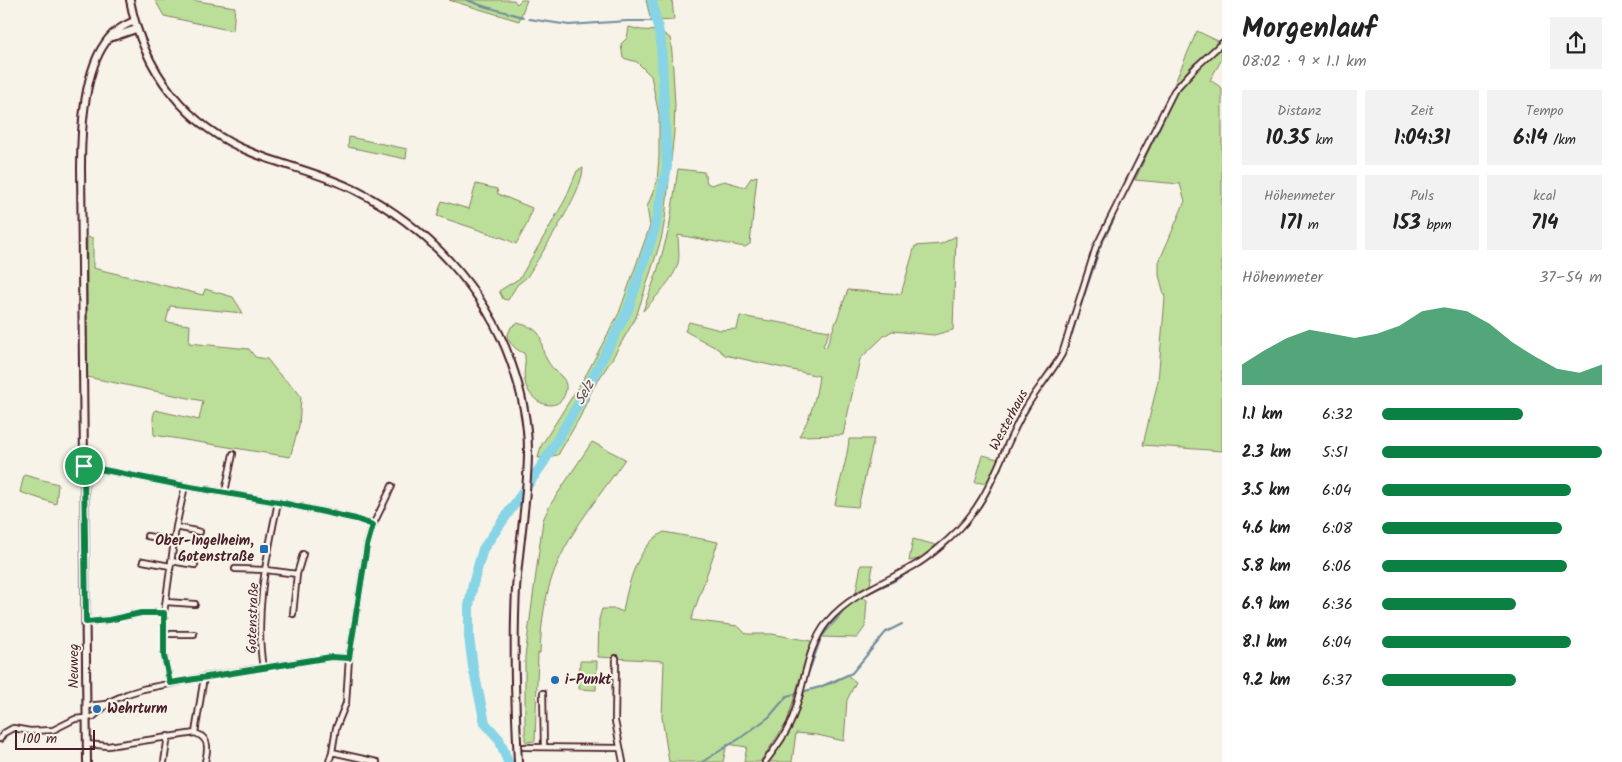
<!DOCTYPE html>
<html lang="de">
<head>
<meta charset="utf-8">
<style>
	:root { --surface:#fff; --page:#f2f2f2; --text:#222; --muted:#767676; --accent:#0b8043 }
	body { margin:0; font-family:Kalam,sans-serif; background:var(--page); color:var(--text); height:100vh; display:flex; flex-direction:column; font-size:19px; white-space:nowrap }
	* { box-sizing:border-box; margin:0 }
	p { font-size:16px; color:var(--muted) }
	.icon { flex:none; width:28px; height:28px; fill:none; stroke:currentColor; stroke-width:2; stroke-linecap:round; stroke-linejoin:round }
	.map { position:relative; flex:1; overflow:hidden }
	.panel { display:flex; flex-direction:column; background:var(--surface); width:400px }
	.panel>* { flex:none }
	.scale { position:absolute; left:15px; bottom:12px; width:80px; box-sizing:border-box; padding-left:5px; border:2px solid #4a1f2b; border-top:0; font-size:14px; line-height:18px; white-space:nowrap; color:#4a1f2b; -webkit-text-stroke:4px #f7f3e8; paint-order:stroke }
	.pin { position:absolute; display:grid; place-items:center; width:42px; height:42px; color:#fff; margin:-21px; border:2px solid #fff; border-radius:50%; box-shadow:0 1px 5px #0007 }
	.round { display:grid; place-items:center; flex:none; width:52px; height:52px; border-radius:0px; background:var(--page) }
	.headline { display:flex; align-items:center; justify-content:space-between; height:85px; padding:0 20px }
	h1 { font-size:28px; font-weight:700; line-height:38px }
	.stats { display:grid; grid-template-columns:repeat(3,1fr); gap:8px; height:85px; padding:5px 20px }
	.stats div { display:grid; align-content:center; border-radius:0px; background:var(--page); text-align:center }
	.stats b { font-size:21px; font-weight:700 }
	.stats small { font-size:14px; font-weight:400 }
	.stats p { font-size:14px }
	.chart { height:140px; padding:10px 20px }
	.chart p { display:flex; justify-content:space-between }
	.chart svg { width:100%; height:90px; margin-top:5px; fill:var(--accent); opacity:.7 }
	ul { padding:0 20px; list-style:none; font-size:16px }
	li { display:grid; grid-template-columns:80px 60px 1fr; align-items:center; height:38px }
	li i { height:12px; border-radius:6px; background:var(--accent) }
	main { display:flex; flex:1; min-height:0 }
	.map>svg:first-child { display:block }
	.green { fill:#bbdf99; stroke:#827f62 }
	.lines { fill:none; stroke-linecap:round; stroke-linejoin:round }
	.stream { stroke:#6f8c9b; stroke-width:2 }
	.river { stroke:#87d4e6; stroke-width:10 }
	.street-casing { stroke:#4a1f2b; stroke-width:8 }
	.secondary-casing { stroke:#4a1f2b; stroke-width:10 }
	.street { stroke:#f7f3e8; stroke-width:4.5 }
	.secondary { stroke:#f7f3e8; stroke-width:6 }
	.route-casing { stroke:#fff; stroke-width:10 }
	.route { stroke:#0b8043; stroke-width:6 }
	.poi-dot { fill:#1f6fb2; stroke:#f7f3e8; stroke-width:2 }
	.labels { text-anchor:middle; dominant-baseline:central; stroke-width:4; stroke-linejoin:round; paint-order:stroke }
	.street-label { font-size:14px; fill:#4a1f2b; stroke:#f7f3e8 }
	.poi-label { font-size:14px; font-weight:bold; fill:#4a1f2b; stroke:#f7f3e8; text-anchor:start }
	.water-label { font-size:15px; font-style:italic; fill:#594c5a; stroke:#f7f3e8 }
</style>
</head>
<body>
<main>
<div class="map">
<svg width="1222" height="762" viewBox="0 0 1222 762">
	<rect width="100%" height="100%" fill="#f7f3e8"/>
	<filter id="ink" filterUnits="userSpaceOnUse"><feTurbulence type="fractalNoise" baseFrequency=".02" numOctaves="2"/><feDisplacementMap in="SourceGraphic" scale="10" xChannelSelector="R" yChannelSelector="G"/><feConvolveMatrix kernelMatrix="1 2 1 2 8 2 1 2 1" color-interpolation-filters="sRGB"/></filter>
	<g filter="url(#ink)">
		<path class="green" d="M155 0H191L235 7 233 31 164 16Z
			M449 0H514L517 4 521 0H527L519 21Z
			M646 0H672L674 20 658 21 650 17Z
			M629 27 641 30 660 31 670 38 672 53 675 105 674 132 665 219 661 240 636 317 612 359 593 388 580 417 558 455 538 458 541 446 587 373 619 313 650 226 647 207 657 182 659 157V115L651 76 637 62 623 58 621 44 627 38Z
			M1197 31 1220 42 1191 66 1175 88 1173 87Z
			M1221 47 1222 59 1210 80 1222 88V451L1143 445 1158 381 1165 298 1159 275V262L1185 201 1180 184 1135 180 1178 88 1189 76Z
			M349 137 407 149 406 159 348 147Z
			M583 168C583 192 541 254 527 277L517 285 508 300 503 299 499 291 520 278 565 200 577 171Z
			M678 169 704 172 707 183 711 185 724 181 745 187 751 178 757 176 750 244 745 247 678 235C678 244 680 254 678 263 675 278 653 300 643 311L657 272 669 229Z
			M476 184 497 189 498 194 532 208 527 224 516 244 506 239 437 216 442 201 469 209Z
			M956 236 953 330 934 335 892 331 884 336 860 359 843 435 799 436C811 417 816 398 819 376L725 355 718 349 685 331 689 322 720 330 737 329 740 316 830 331 823 346 826 348 848 290 901 294 915 246 941 244Z
			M87 237 93 238V268L203 295 205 289 233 297 243 313 170 306 166 322 190 325 189 343 249 349 255 357 267 359 279 374 297 391 301 397 299 426 290 457 154 435 153 418 155 410 199 420 203 401 87 377Z
			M517 323C525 325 533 327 538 333 543 339 541 350 546 358 548 362 551 367 555 370 560 376 567 379 566 389 563 412 537 408 528 390 520 376 528 362 524 353 515 350 511 344 507 337L511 327Z
			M849 439H874L858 507 835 505C839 482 847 462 849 439Z
			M592 442 625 459C602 493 575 524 558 562 545 590 541 623 540 653H538L535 741 526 742 525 740V657L543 520 550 505Z
			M983 455 998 459 988 484 975 482Z
			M24 475 58 484 56 504 20 492Z
			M664 532 718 542 691 620 738 626 746 634H772L811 641 787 722 760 762H744L747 747 727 744 723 762H669L662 718 664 661 598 657 599 619 602 609H616L623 612C627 586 638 544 664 532Z
			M913 539 936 545 919 559 909 561Z
			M861 565H873L870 585 856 592Z
			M861 596 867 600 865 627 857 638 822 637 850 605Z
			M580 661H597L596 690 579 689Z
			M847 675 856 682 847 700 844 741 817 735 796 733 792 762H767L791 728 805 691 833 683Z"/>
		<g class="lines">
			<path class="stream" d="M467 0 483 6 523 17
				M529 19 569 25 627 21H656
				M1210 57 1222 47
				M1152 143 1176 93 1184 83
				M1133 180 1149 148
				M1103 241 1114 219
				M1100 248 1101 245
				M1078 314 1099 251
				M1072 334 1077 317
				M1036 397 1048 381
				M1019 425 1033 401
				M954 537C978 515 988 497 1001 467
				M866 594 894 581 917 567
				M821 638 830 625 848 606
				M807 677 820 641
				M804 688 806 679
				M702 762 739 739 769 717 787 696 820 687 852 673 886 632 902 624"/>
			<path class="river" d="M508 762 499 739 485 723 473 667 469 637V606L473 584 483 549 544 462 583 396 628 310 654 232 667 167 661 42 652 0"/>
			<g class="street-casing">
				<path id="street" d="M84 466 185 486 278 502 356 519 373 525
					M225 492 233 454
					M176 527 200 532
					M147 536 174 541
					M143 561 170 566
					M171 561 195 565
					M235 569 266 570 297 574
					M166 602 195 604
					M293 614 297 574 303 554
					M86 622 109 620 141 613H164
					M164 634H194
					M616 658 615 721 623 762
					M263 668C254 613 267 555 278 502
					M170 683 164 656V613L176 527 185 486
					M543 693 544 747
					M86 706 106 704
					M195 733 204 677
					M0 739 4 733 13 728 30 731 53 730 75 719 93 717 111 701 127 694 143 689 204 677 331 657 349 658
					M86 744 108 746 195 733C210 738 208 749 205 762
					M524 747 620 748
					M332 752 377 762
					M164 762 168 736
					M329 762 332 752 336 728 346 703 349 658 367 545 373 525 392 486
					M765 762C774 750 784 737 790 724 805 691 804 650 828 621 852 593 887 582 917 564 929 557 940 547 950 538 992 500 998 457 1024 411 1035 391 1051 374 1062 354L1096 247 1174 91 1196 67 1222 43"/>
			</g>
			<g class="secondary-casing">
				<path id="secondary" d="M130 0C143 70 186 127 253 153 288 167 324 174 357 191 426 226 485 288 511 362 521 390 528 421 528 451 528 497 519 543 516 589 513 647 515 704 518 762
					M113 37 136 29
					M87 762 81 168C81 131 83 68 109 38 115 30 125 25 134 21"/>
			</g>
			<use href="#street" class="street"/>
			<use href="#secondary" class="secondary"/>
		</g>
	</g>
	<g class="lines" filter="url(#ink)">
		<g class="route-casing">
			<path id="route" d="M84 466 185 486 278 502 356 519 373 525 367 546 349 658 331 657 170 683 164 656V613H141L109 620 86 622Z"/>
		</g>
		<use href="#route" class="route"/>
	</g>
	<g class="poi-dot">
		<rect x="259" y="544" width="10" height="10" rx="2.5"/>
		<circle cx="555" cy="680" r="5"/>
		<circle cx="97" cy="709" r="5"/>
	</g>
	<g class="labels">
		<g class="street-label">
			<text transform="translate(1009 420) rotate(-62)">Westerhaus</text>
			<text transform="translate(253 618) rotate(-88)">Gotenstraße</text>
			<text transform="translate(74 666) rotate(-90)">Neuweg</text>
		</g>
		<g class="poi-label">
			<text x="254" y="541" text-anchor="end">Ober-Ingelheim,<tspan x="254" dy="16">Gotenstraße</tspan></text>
			<text x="565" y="680">i-Punkt</text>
			<text x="107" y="709">Wehrturm</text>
		</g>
		<g class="water-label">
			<text transform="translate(585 393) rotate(-61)">Selz</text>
		</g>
	</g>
</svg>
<div class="scale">100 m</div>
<div class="pin" style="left:84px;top:466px;background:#1e9e55"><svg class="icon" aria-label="arrive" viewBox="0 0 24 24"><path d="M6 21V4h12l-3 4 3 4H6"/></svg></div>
</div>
<section class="panel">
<div class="headline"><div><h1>Morgenlauf</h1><p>08:02 · 9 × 1.1 km</p></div><a class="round"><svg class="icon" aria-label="share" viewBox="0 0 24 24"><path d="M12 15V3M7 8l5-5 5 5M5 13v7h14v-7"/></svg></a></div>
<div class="stats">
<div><p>Distanz</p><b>10.35<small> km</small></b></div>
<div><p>Zeit</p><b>1:04:31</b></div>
<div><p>Tempo</p><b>6:14<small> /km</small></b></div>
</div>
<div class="stats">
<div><p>Höhenmeter</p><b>171<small> m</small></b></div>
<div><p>Puls</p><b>153<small> bpm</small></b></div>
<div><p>kcal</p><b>714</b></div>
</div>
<div class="chart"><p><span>Höhenmeter</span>37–54 m</p>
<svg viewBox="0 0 160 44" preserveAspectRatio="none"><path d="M0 44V34L10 27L20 21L30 17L40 19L50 21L60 19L70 15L80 8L90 6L100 8L110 14L120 23L130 30L140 36L150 38L160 34V44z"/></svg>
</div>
<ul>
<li><b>1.1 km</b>6:32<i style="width:64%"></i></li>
<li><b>2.3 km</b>5:51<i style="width:100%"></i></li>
<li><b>3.5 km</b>6:04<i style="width:86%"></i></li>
<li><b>4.6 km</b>6:08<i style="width:82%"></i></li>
<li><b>5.8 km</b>6:06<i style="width:84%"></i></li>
<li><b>6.9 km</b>6:36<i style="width:61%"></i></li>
<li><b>8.1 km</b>6:04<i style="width:86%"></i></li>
<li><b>9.2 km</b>6:37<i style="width:61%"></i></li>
</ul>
</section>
</main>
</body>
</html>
